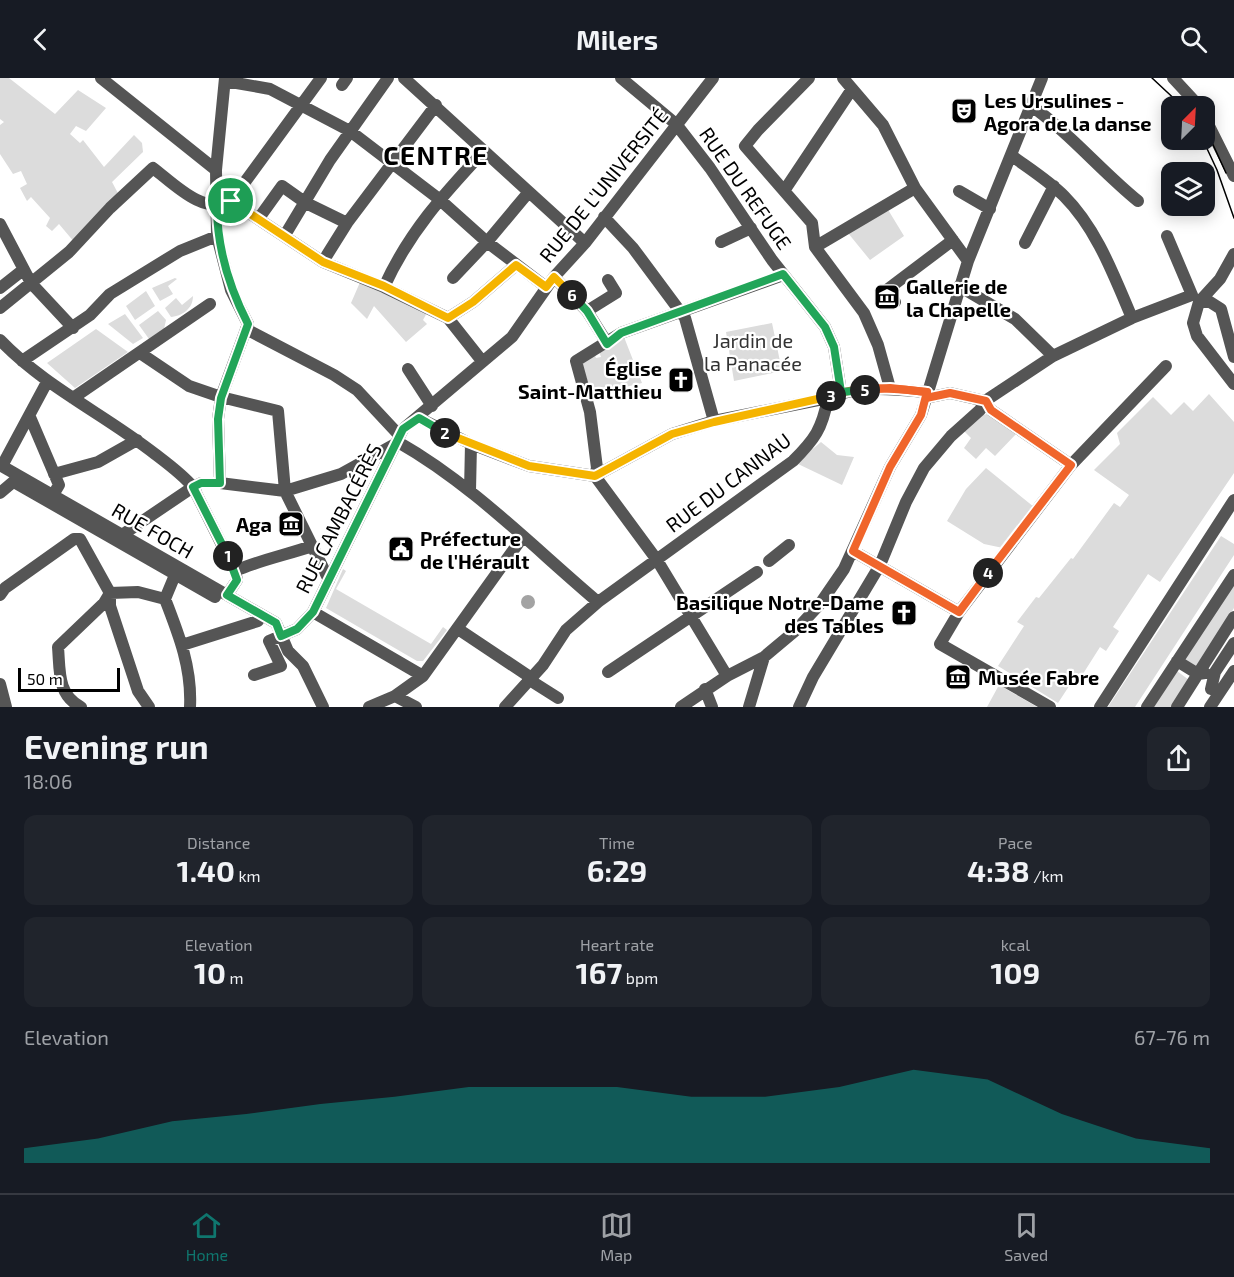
<!DOCTYPE html>
<html lang="en">
<head>
<meta charset="utf-8">
<style>
	:root { --surface:#171b24; --page:#20242c; --text:#f1f3f6; --muted:#9ea1a6; --line:#363941; --accent:#0f766e }
	body { margin:0; font-family:"Exo 2",sans-serif; background:var(--page); color:var(--text); height:100vh; display:flex; flex-direction:column; font-size:22px; white-space:nowrap }
	* { box-sizing:border-box; margin:0 }
	p { font-size:20px; color:var(--muted) }
	.icon { flex:none; width:33px; height:33px; fill:none; stroke:currentColor; stroke-width:2; stroke-linecap:round; stroke-linejoin:round }
	.map { position:relative; height:629px; overflow:hidden }
	.details { display:flex; flex-direction:column; background:var(--surface); flex:1 }
	.details>* { flex:none }
	.needle { width:39px; rotate:24deg }
	.tools { position:absolute; left:1161px; top:18px; display:grid; gap:12px }
	.tools a { display:grid; place-items:center; width:54px; height:54px; border-radius:12px; background:var(--surface); box-shadow:0 3px 15px #0003; font-size:30px }
	.scale { position:absolute; left:18px; bottom:15px; width:102px; box-sizing:border-box; padding-left:6px; border:3px solid #000; border-top:0; font-size:16px; line-height:21px; white-space:nowrap; color:#000; -webkit-text-stroke:4px #fff; paint-order:stroke }
	.pin { position:absolute; display:grid; place-items:center; width:51px; height:51px; color:#fff; margin:-26px; border:3px solid #fff; border-radius:50%; box-shadow:0 2px 6px #0007 }
	.km { position:absolute; width:30px; height:30px; margin:-15px; border-radius:50%; background:#222; color:#fff; font-size:16px; line-height:30px; text-align:center }
	.round { display:grid; place-items:center; flex:none; width:63px; height:63px; border-radius:12px; background:var(--page) }
	.head { display:flex; align-items:center; justify-content:space-between; height:102px; padding:0 24px }
	h1 { font-size:33px; font-weight:700; line-height:45px }
	.metrics { display:grid; grid-template-columns:repeat(3,1fr); gap:9px; height:102px; padding:6px 24px }
	.metrics div { display:grid; align-content:center; border-radius:12px; background:var(--page); text-align:center }
	.metrics b { font-size:30px; font-weight:700 }
	.metrics small { font-size:16px; font-weight:400 }
	.metrics p { font-size:16px }
	.chart { height:168px; padding:12px 24px }
	.chart p { display:flex; justify-content:space-between }
	.chart svg { width:100%; height:108px; margin-top:6px; fill:var(--accent); opacity:.7 }
	header { display:flex; justify-content:space-between; align-items:center; height:78px; padding:0 24px; background:var(--surface); font-size:27px; font-weight:700 }
	.tab-bar { display:flex; justify-content:space-around; align-items:center; height:84px; border-top:2px solid var(--line); background:var(--surface); font-size:16px; color:var(--muted) }
	.tab-bar a { display:grid; justify-items:center; gap:3px }
	.tab-bar .selected { color:var(--accent) }
	.map>svg:first-child { display:block }
	.green { fill:#dcdcdc }
	.water { fill:#a3a3a3 }
	.lines { fill:none; stroke-linecap:round; stroke-linejoin:round }
	.street { stroke:#555; stroke-width:12 }
	.tram { stroke:#000; stroke-width:1.5 }
	.split-1-casing { stroke:#fff; stroke-width:12 }
	.split-2-casing { stroke:#fff; stroke-width:12 }
	.split-3-casing { stroke:#fff; stroke-width:12 }
	.split-4-casing { stroke:#fff; stroke-width:12 }
	.split-5-casing { stroke:#fff; stroke-width:12 }
	.split-6-casing { stroke:#fff; stroke-width:12 }
	.split-7-casing { stroke:#fff; stroke-width:12 }
	.split-1 { stroke:#22a559; stroke-width:8 }
	.split-2 { stroke:#22a559; stroke-width:8 }
	.split-3 { stroke:#f5b400; stroke-width:8 }
	.split-4 { stroke:#f0652b; stroke-width:8 }
	.split-5 { stroke:#f0652b; stroke-width:8 }
	.split-6 { stroke:#22a559; stroke-width:8 }
	.split-7 { stroke:#f5b400; stroke-width:8 }
	.labels { text-anchor:middle; dominant-baseline:central; stroke-width:4.5; stroke-linejoin:round; paint-order:stroke }
	.poi-label { font-size:20px; font-weight:bold; fill:#000; stroke:#fff; text-anchor:start }
	.street-label { font-size:20px; fill:#000; stroke:#fff }
	.park-label { font-size:20px; fill:#333; stroke:#fff }
	.district-label { font-size:26px; font-weight:bold; letter-spacing:1.5px; fill:#000; stroke:#fff }
</style>
</head>
<body>
<header><svg class="icon" aria-label="back" viewBox="0 0 24 24"><path d="M15 5l-7 7 7 7"/></svg>Milers<svg class="icon" aria-label="search" viewBox="0 0 24 24"><circle cx="10" cy="10" r="6"/><path d="M15 15l6 6"/></svg></header>
<div class="map">
<svg width="1234" height="629" viewBox="0 0 1234 629">
	<rect width="100%" height="100%" fill="#fff"/>
	<path class="green" d="M0 0H9L55 36 78 12 106 30 86 53 76 48 70 56 80 65 83 62 104 89 134 57 142 65 143 74 112 104 120 119 75 165 59 146 52 153 46 148 50 140 31 119 27 123 20 110 27 106 21 93 13 96 0 76V47L4 44 0 41Z
		M887 130 904 158 870 182 848 155Z
		M175 200 177 201 168 208 173 216 160 223 152 210Z
		M361 202 428 233 423 242 427 246 406 264 374 228 367 241 351 225Z
		M146 213 155 228 135 242 126 228Z
		M193 218C193 231 182 238 171 239L165 230 176 220 182 227Z
		M158 233 166 242 164 251 149 261 139 247Z
		M125 236 143 260 133 266 108 246Z
		M772 245 782 293 734 303 726 254Z
		M96 251 128 274 75 310 47 285Z
		M624 259 642 305 592 317 581 283 594 275 596 280 601 279 599 273Z
		M1209 316 1234 344V395L1160 504 1148 496 1113 549 1119 553 1106 573 1100 569 1081 599 1077 596 1058 625 998 588 1024 548 1017 544 1036 519 1039 520 1071 480 1073 481 1114 425 1120 429 1129 417 1094 392 1120 366 1117 355 1153 319 1171 337 1184 324 1193 333Z
		M989 336 1017 355 995 378 986 370 976 381 964 370 971 360 964 353 981 337Z
		M821 364 837 377 854 379 842 407 796 385Z
		M986 390 1034 429 1003 470 984 466 947 443 966 411Z
		M1221 458 1234 466V477L1135 629H1108Z
		M343 491 346 493 336 511 431 566 443 549 447 552 423 583H417L326 530Z
		M1234 505V530L1197 589 1185 581Z
		M1177 593 1189 602 1171 629H1153Z
		M999 607 1037 629H987Z"/>
	<path class="water" d="M521 524a7 7 0 1 1 14 0a7 7 0 1 1-14 0Z"/>
	<g class="lines">
		<path class="street" d="M101 0 216 92
			M404 0 585 165
			M621 0 676 46 710 90 772 182 825 249 834 269 841 314
			M809 0 758 52 745 68 812 145 815 169 864 235 878 267 890 310
			M843 0 883 47 915 110 968 183
			M1173 0 1199 28
			M225 3 270 11 350 53 439 121 487 164 546 209
			M342 7 347 0
			M1030 27C1070 55 1101 93 1138 123
			M1204 38 1234 98
			M1012 78C1030 91 1049 103 1064 118 1097 151 1114 198 1132 240
			M784 113 852 11
			M959 113 990 131
			M231 123 323 184 384 209 448 240 482 283
			M604 139 633 170 685 240 714 343
			M259 140 282 108 306 125 347 145
			M0 146 31 205 73 250
			M285 157 330 82 388 0
			M1167 158 1192 217
			M721 164 751 150
			M1025 165 1054 108
			M815 169 915 110
			M1234 176 1220 201 1199 224 1193 245 1197 258 1234 306
			M327 177 347 145 436 27
			M554 199 587 233 607 265
			M453 200 487 164 528 115
			M959 208 1015 241 1053 278
			M384 209C409 154 443 117 483 74
			M0 210 23 192
			M895 224 888 211 953 162
			M1199 224H1210L1221 231 1234 279
			M0 230 69 174 110 130 153 90C174 106 204 138 231 123L321 0
			M587 233 616 215 608 202
			M448 240 473 224 516 187
			M246 251 334 297 357 312 399 357
			M0 262C45 309 104 336 155 376 168 386 182 396 193 409L201 405H220L285 413 341 396 397 365
			M140 275 189 308 221 319 278 333 285 413 329 502
			M22 283 90 237 110 216 180 173 217 158
			M408 291 432 328
			M73 320 210 226
			M926 320 950 315 985 323
			M985 323 991 332 1071 387
			M30 339 59 407 53 417
			M419 340 471 366 529 388 595 398
			M398 364C472 406 533 469 598 524
			M0 387 276 545 288 573 303 588 323 629
			M2 388 47 304
			M54 396 98 384 137 362
			M595 398 672 356 714 343 828 320C858 307 894 311 926 314
			M595 398 597 390 590 334 576 283 621 255 783 197
			M595 398 657 482 727 598
			M14 404 215 519
			M220 405 218 341 221 319 248 246 231 212 217 158 216 92 225 0
			M470 413 471 366
			M0 415 13 404
			M122 457 193 409 235 493 237 502 227 517
			M80 461 110 515V528L138 613 149 629
			M853 473 959 534
			M769 483 789 467
			M235 493C260 482 286 477 312 468
			M0 517 5 510 74 461H80
			M165 521C179 557 192 590 190 629
			M313 534 423 598
			M458 551 530 599
			M182 567 258 543
			M1177 583 1198 596 1205 595
			M608 594 757 494
			M254 597 281 588 269 563 297 551 313 534 403 351 512 259 554 199 585 165 713 0
			M528 601 558 620
			M0 606 6 629
			M705 611 712 629
			M1211 611 1215 594 1234 565
			M395 618 416 629
			M81 629C57 617 60 592 58 569L104 525 110 515 138 514 165 521 175 497
			M369 629 395 618 423 598 522 460
			M505 629 543 587 566 552 598 524 793 383C815 361 822 351 828 320
			M681 629 727 598 764 579 795 553 820 526 844 491 890 389 921 337 968 183 1042 0
			M749 629 764 579
			M799 629 813 599 880 487 906 424 924 390 951 358 980 332 985 323 1053 278 1132 240 1192 217
			M1050 629 940 566 959 534 1071 387 1166 288
			M1100 629 1234 422
			M1147 629 1234 497
			M1177 629 1234 539
			M1210 629 1234 593"/>
		<path class="tram" d="M1152 0 1182 28
			M1204 47 1226 95
			M1203 62 1217 92 1234 140"/>
	</g>
	<g class="lines">
		<g class="split-1-casing">
			<path id="split-1" d="M228 478 193 409 201 405H220L218 341 221 320 248 246C229 209 217 171 217 128L231 123"/>
		</g>
		<g class="split-2-casing">
			<path id="split-2" d="M228 478 237 502 227 517 276 545 281 558 297 551 313 534 403 351 419 340 445 355"/>
		</g>
		<g class="split-3-casing">
			<path id="split-3" d="M445 355 529 388 595 398 672 356 714 344 831 318"/>
		</g>
		<g class="split-4-casing">
			<path id="split-4" d="M831 318C860 306 896 311 927 314L926 320 950 315 986 323 991 332 1071 387 988 495"/>
		</g>
		<g class="split-5-casing">
			<path id="split-5" d="M865 312 890 310 927 314 921 337 890 389 853 473 959 534 988 495"/>
		</g>
		<g class="split-6-casing">
			<path id="split-6" d="M572 217 587 233 607 266 621 255 783 196 825 249 834 269 841 314 865 312"/>
		</g>
		<g class="split-7-casing">
			<path id="split-7" d="M231 123 323 184 384 208 448 240 473 224 516 187 546 209 554 199 572 217"/>
		</g>
		<use href="#split-1" class="split-1"/>
		<use href="#split-2" class="split-2"/>
		<use href="#split-3" class="split-3"/>
		<use href="#split-4" class="split-4"/>
		<use href="#split-5" class="split-5"/>
		<use href="#split-6" class="split-6"/>
		<use href="#split-7" class="split-7"/>
	</g>
	<defs>
		<g id="theatre-square" transform="scale(1.35)"><rect x="-9" y="-9" width="18" height="18" rx="4" fill="#000" stroke="#fff"/><path d="M-5-5.5Q0-4 5-5.5V0Q5 5 0 6Q-5 5-5 0ZM-3.3-2.5H-1v1.5H-3.3ZM1-2.5H3.3v1.5H1ZM-2.8 1Q0 5.5 2.8 1Z" fill="#fff"/></g>
		<g id="museum-square" transform="scale(1.35)"><rect x="-9" y="-9" width="18" height="18" rx="4" fill="#000" stroke="#fff"/><path d="M0-6L6-3V-2H-6V-3ZM-5-1h2V3h-2ZM-1-1h2V3h-2ZM3-1h2V3H3ZM-6 4H6V6H-6Z" fill="#fff"/></g>
		<g id="church-square" transform="scale(1.35)"><rect x="-9" y="-9" width="18" height="18" rx="4" fill="#000" stroke="#fff"/><path d="M-1.2-6h2.4v3.5h3.3v2.4h-3.3V6h-2.4V-.1h-3.3v-2.4h3.3Z" fill="#fff"/></g>
		<g id="civic-square" transform="scale(1.35)"><rect x="-9" y="-9" width="18" height="18" rx="4" fill="#000" stroke="#fff"/><path d="M-.6-6.5H3V-4.5H.6V-3L4-1V1h2V6H-6V1h2V-1L-.6-3ZM-1.2 2.5V6h2.4V2.5Z" fill="#fff"/></g>
	</defs>
	<g fill-rule="evenodd">
		<use href="#theatre-square" x="964" y="33"/>
		<use href="#museum-square" x="887" y="219"/>
		<use href="#church-square" x="681" y="302"/>
		<use href="#museum-square" x="291" y="446"/>
		<use href="#civic-square" x="401" y="471"/>
		<use href="#church-square" x="904" y="535"/>
		<use href="#museum-square" x="958" y="599"/>
	</g>
	<g class="labels">
		<g class="poi-label">
			<text x="984" y="22">Les Ursulines -<tspan x="984" dy="23">Agora de la danse</tspan></text>
			<text x="906" y="208">Gallerie de<tspan x="906" dy="23">la Chapelle</tspan></text>
			<text x="662" y="290" text-anchor="end">Église<tspan x="662" dy="23">Saint-Matthieu</tspan></text>
			<text x="272" y="446" text-anchor="end">Aga</text>
			<text x="420" y="460">Préfecture<tspan x="420" dy="23">de l'Hérault</tspan></text>
			<text x="884" y="524" text-anchor="end">Basilique Notre-Dame<tspan x="884" dy="23">des Tables</tspan></text>
			<text x="978" y="599">Musée Fabre</text>
		</g>
		<g class="street-label">
			<text transform="translate(603 107) rotate(-51)">RUE DE L'UNIVERSITÉ</text>
			<text transform="translate(746 110) rotate(55)">RUE DU REFUGE</text>
			<text transform="translate(728 404) rotate(-37)">RUE DU CANNAU</text>
			<text transform="translate(338 440) rotate(-63)">RUE CAMBACÉRÈS</text>
			<text transform="translate(153 452) rotate(30)">RUE FOCH</text>
		</g>
		<g class="park-label">
			<text x="753" y="262">Jardin de<tspan x="753" dy="23">la Panacée</tspan></text>
		</g>
		<g class="district-label">
			<text x="436" y="76">CENTRE</text>
		</g>
	</g>
</svg>
<div class="tools">
<a><svg class="needle" viewBox="-14 -14 28 28"><path d="M0-13l5 13h-10z" fill="#e53935"/><path d="M0 13l5-13h-10z" fill="#9ea1a6"/></svg></a>
<a><svg class="icon" aria-label="layers" viewBox="0 0 24 24"><path d="M12 4l9 5-9 5-9-5zM3 14l9 5 9-5"/></svg></a>
</div>
<div class="scale">50 m</div>
<div class="pin" style="left:231px;top:123px;background:#1e9e55"><svg class="icon" aria-label="arrive" viewBox="0 0 24 24"><path d="M6 21V4h12l-3 4 3 4H6"/></svg></div>
<b class="km" style="left:228px;top:478px">1</b>
<b class="km" style="left:445px;top:355px">2</b>
<b class="km" style="left:831px;top:318px">3</b>
<b class="km" style="left:988px;top:495px">4</b>
<b class="km" style="left:865px;top:312px">5</b>
<b class="km" style="left:572px;top:217px">6</b>
</div>
<section class="details">
<div class="head"><div><h1>Evening run</h1><p>18:06</p></div><a class="round"><svg class="icon" aria-label="share" viewBox="0 0 24 24"><path d="M12 15V3M7 8l5-5 5 5M5 13v7h14v-7"/></svg></a></div>
<div class="metrics">
<div><p>Distance</p><b>1.40<small> km</small></b></div>
<div><p>Time</p><b>6:29</b></div>
<div><p>Pace</p><b>4:38<small> /km</small></b></div>
</div>
<div class="metrics">
<div><p>Elevation</p><b>10<small> m</small></b></div>
<div><p>Heart rate</p><b>167<small> bpm</small></b></div>
<div><p>kcal</p><b>109</b></div>
</div>
<div class="chart"><p><span>Elevation</span>67–76 m</p>
<svg viewBox="0 0 160 44" preserveAspectRatio="none"><path d="M0 44V38L10 34L20 27L30 24L40 20L50 17L60 13L70 13L80 13L90 17L100 17L110 13L120 6L130 10L140 24L150 34L160 38V44z"/></svg>
</div>
</section>
<nav class="tab-bar">
<a class="selected"><svg class="icon" aria-label="home" viewBox="0 0 24 24"><path d="M3 11l9-7 9 7M6 9v11h12V9"/></svg>Home</a>
<a><svg class="icon" aria-label="map" viewBox="0 0 24 24"><path d="M3 6l6-2 6 2 6-2v14l-6 2-6-2-6 2zM9 4v14M15 6v14"/></svg>Map</a>
<a><svg class="icon" aria-label="saved" viewBox="0 0 24 24"><path d="M7 4h10v16l-5-4-5 4z"/></svg>Saved</a>
</nav>
</body>
</html>
